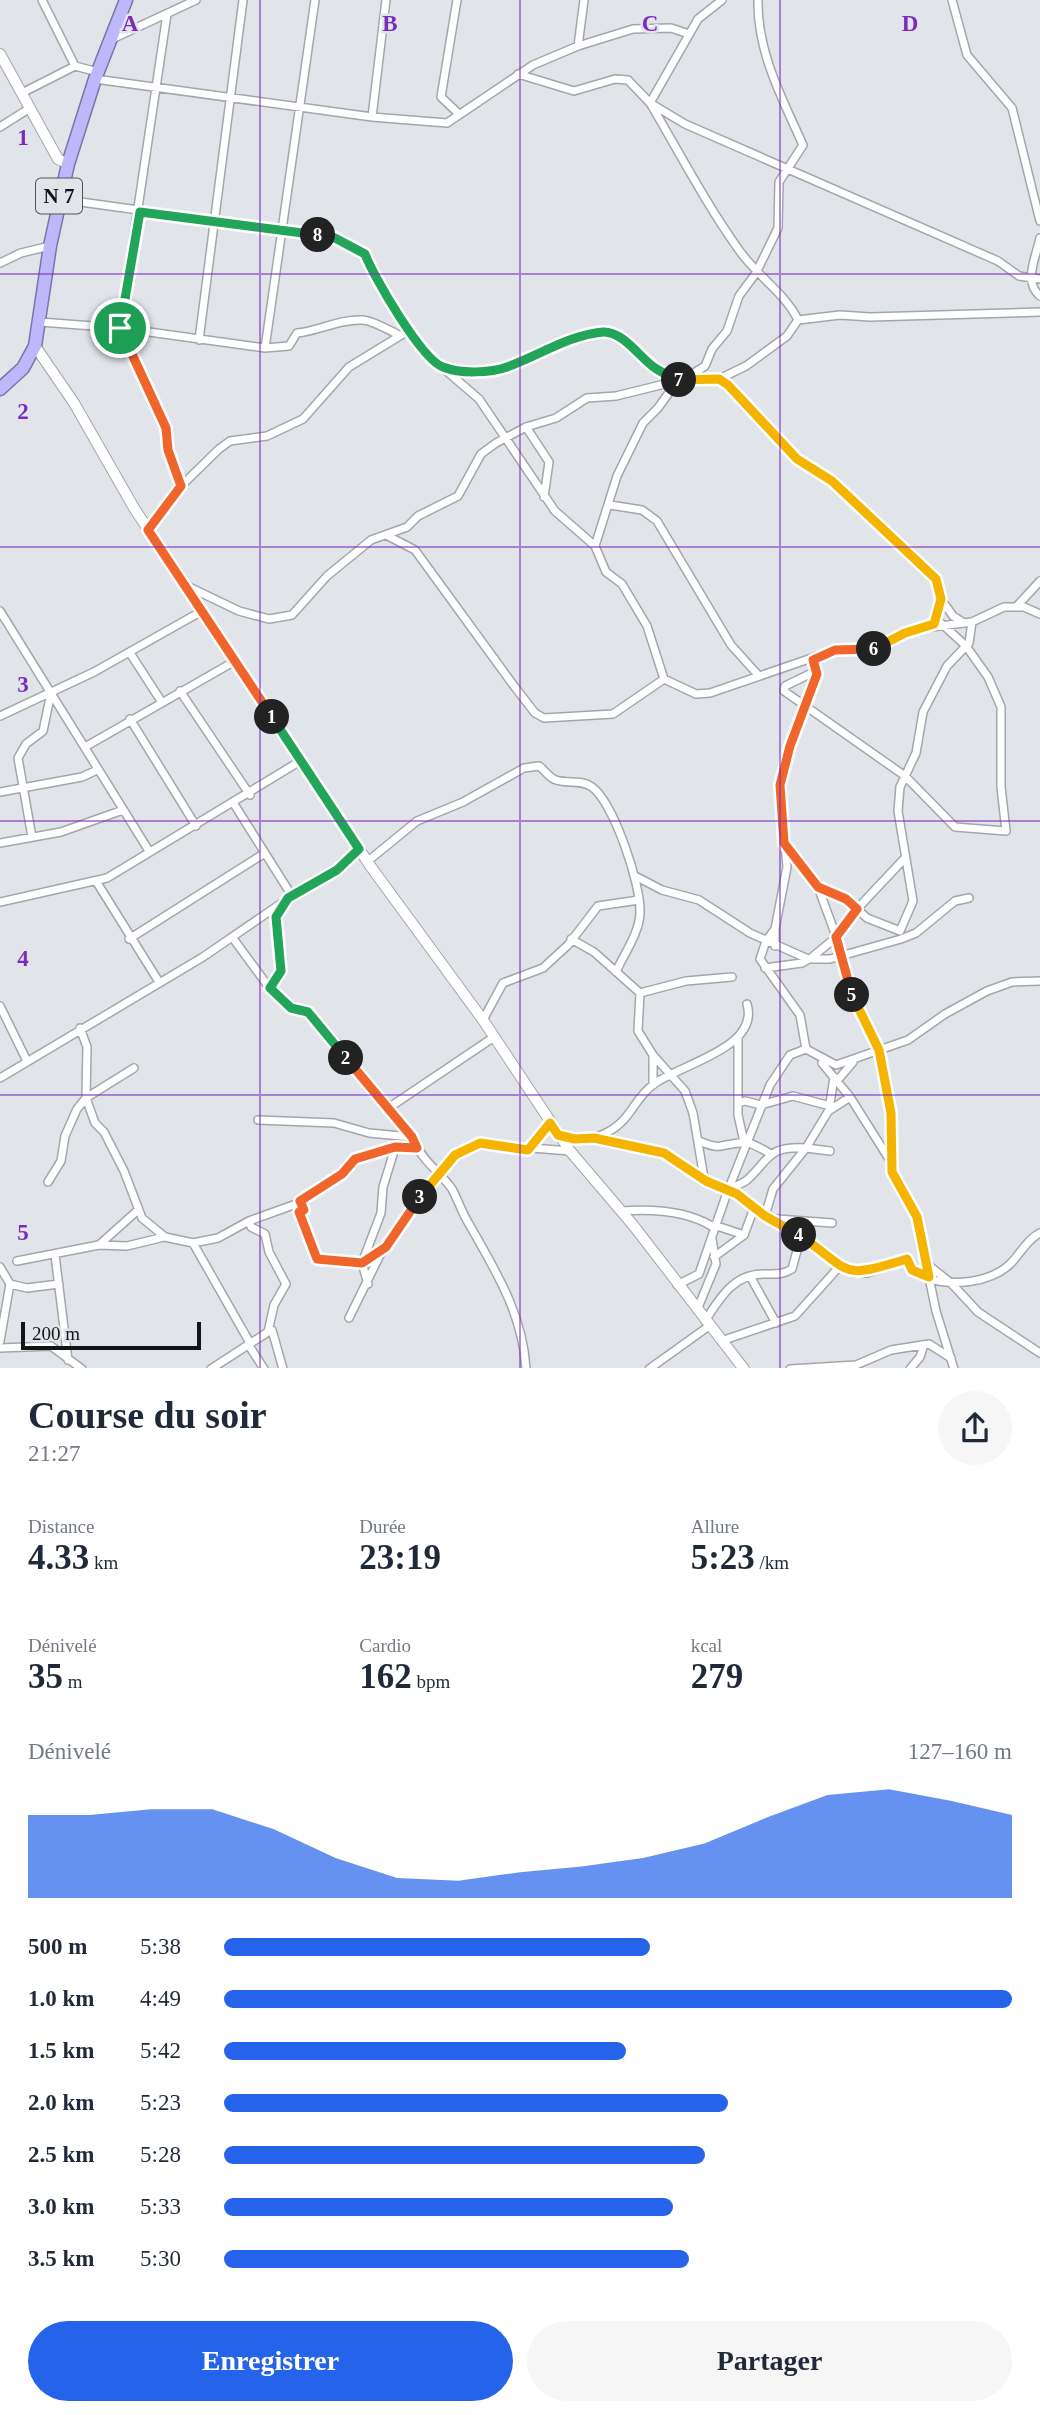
<!DOCTYPE html>
<html lang="fr">
<head>
<meta charset="utf-8">
<style>
	:root { --surface:#fff; --page:#f6f6f7; --text:#1f2937; --muted:#747a83; --accent:#2563eb }
	body { margin:0; font-family:"Times New Roman",serif; background:var(--page); color:var(--text); height:100vh; display:flex; flex-direction:column; font-size:26px; white-space:nowrap }
	* { box-sizing:border-box; margin:0 }
	p { font-size:23px; color:var(--muted) }
	.icon { flex:none; width:38px; height:38px; fill:none; stroke:currentColor; stroke-width:2; stroke-linecap:round; stroke-linejoin:round }
	.map { position:relative; height:1368px; overflow:hidden }
	.details { display:flex; flex-direction:column; background:var(--surface); flex:1 }
	.details>* { flex:none }
	.scale { position:absolute; left:21px; bottom:18px; width:180px; box-sizing:border-box; padding-left:7px; border:4px solid #131416; border-top:0; font-size:19px; line-height:24px; white-space:nowrap; color:#131416; -webkit-text-stroke:5px #e1e5ea; paint-order:stroke }
	.pin { position:absolute; display:grid; place-items:center; width:60px; height:60px; color:#fff; margin:-30px; border:4px solid #fff; border-radius:50%; box-shadow:0 2px 7px #0007 }
	.km { position:absolute; width:35px; height:35px; margin:-18px; border-radius:50%; background:#222; color:#fff; font-size:19px; line-height:35px; text-align:center }
	.round { display:grid; place-items:center; flex:none; width:74px; height:74px; border-radius:37px; background:var(--page) }
	.summary { display:flex; align-items:center; justify-content:space-between; height:119px; padding:0 28px }
	h1 { font-size:38px; font-weight:700; line-height:52px }
	.figures { display:grid; grid-template-columns:repeat(3,1fr); gap:10px; height:119px; padding:7px 28px }
	.figures div { display:grid; align-content:center }
	.figures b { font-size:35px; font-weight:700 }
	.figures small { font-size:19px; font-weight:400 }
	.figures p { font-size:19px }
	.chart { height:196px; padding:14px 28px }
	.chart p { display:flex; justify-content:space-between }
	.chart svg { width:100%; height:126px; margin-top:7px; fill:var(--accent); opacity:.7 }
	.button { display:flex; gap:14px; margin-top:auto; padding:14px 28px }
	.button a { flex:1; height:80px; border-radius:42px; background:var(--accent); color:#fff; font-size:28px; font-weight:700; line-height:80px; text-align:center }
	.button a+a { background:var(--page); color:var(--text) }
	ul { padding:0 28px; list-style:none; font-size:23px }
	li { display:grid; grid-template-columns:112px 84px 1fr; align-items:center; height:52px }
	li i { height:18px; border-radius:9px; background:var(--accent) }
	.map>svg:first-child { display:block }
	.lines { fill:none; stroke-linecap:round; stroke-linejoin:round }
	.minor-casing { stroke:#a3a6ab; stroke-width:10 }
	.secondary-casing { stroke:#a3a6ab; stroke-width:12 }
	.trunk-casing { stroke:#7874a9; stroke-width:15 }
	.minor { stroke:#fff; stroke-width:7 }
	.secondary { stroke:#fff; stroke-width:10 }
	.trunk { stroke:#beb8fa; stroke-width:12 }
	.split-1-casing { stroke:#fff; stroke-width:14 }
	.split-2-casing { stroke:#fff; stroke-width:14 }
	.split-3-casing { stroke:#fff; stroke-width:14 }
	.split-4-casing { stroke:#fff; stroke-width:14 }
	.split-5-casing { stroke:#fff; stroke-width:14 }
	.split-6-casing { stroke:#fff; stroke-width:14 }
	.split-7-casing { stroke:#fff; stroke-width:14 }
	.split-8-casing { stroke:#fff; stroke-width:14 }
	.split-9-casing { stroke:#fff; stroke-width:14 }
	.split-1 { stroke:#f0652b; stroke-width:9 }
	.split-2 { stroke:#22a559; stroke-width:9 }
	.split-3 { stroke:#f0652b; stroke-width:9 }
	.split-4 { stroke:#f5b400; stroke-width:9 }
	.split-5 { stroke:#f5b400; stroke-width:9 }
	.split-6 { stroke:#f0652b; stroke-width:9 }
	.split-7 { stroke:#f5b400; stroke-width:9 }
	.split-8 { stroke:#22a559; stroke-width:9 }
	.split-9 { stroke:#22a559; stroke-width:9 }
	.grid { fill:none; stroke:#7b2cbf; stroke-width:2; stroke-opacity:0.55 }
	.labels { text-anchor:middle; dominant-baseline:central; stroke-width:5; stroke-linejoin:round; paint-order:stroke }
	.shield { fill:#e1e5ea; stroke:#515356; stroke-width:2 }
	.shield-label { font-size:21px; font-weight:bold; fill:#131416 }
	.grid-label { font-size:23px; text-anchor:middle; font-weight:bold; fill:#7b2cbf; stroke:#e1e5ea; stroke-width:5; stroke-linejoin:round; paint-order:stroke }
</style>
</head>
<body>
<div class="map">
<svg width="1040" height="1369" viewBox="0 0 1040 1369">
	<rect width="100%" height="100%" fill="#e1e5ea"/>
	<g class="lines">
		<g class="minor-casing">
			<path id="minor" d="M42 0 75 66 98 72
				M457 0 441 97 459 114
				M952 0 967 55 1012 108 1040 221
				M167 14 120 328 166 427 168 450 181 486
				M110 40 196 0
				M578 46 584 0
				M518 74 574 91 615 79 628 80 650 103 685 124 998 261 1019 276 1040 279
				M95 79 372 117 447 123 533 65 578 46 633 29 671 28 689 34
				M22 93 75 66
				M372 117 386 0
				M0 127 30 108
				M59 199 333 237 365 254 372 273 411 331 427 355 442 367 475 371 506 368 545 349 603 332 614 333 656 369 678 380 658 408 643 423 617 476 595 546
				M1040 238C1036 257 1023 282 1040 296
				M0 263 21 253 50 246
				M798 320 840 315 870 317 1040 312
				M40 322 120 328 265 348 289 346 297 333C319 331 339 319 363 320 374 321 388 330 399 335
				M199 340 243 0
				M265 348 315 0
				M443 368 479 399 555 511 595 546 606 572 622 584 647 626 664 679 696 694 710 693 835 650 878 648 916 629 972 622 1004 607H1024L1040 614
				M686 378 705 366 712 349 727 331 739 296 756 273 778 228 779 182 803 145C782 98 757 52 758 0
				M719 379 728 385 797 459 832 481 936 579 941 599 934 624
				M526 427 549 462 544 497
				M610 505 642 510 657 521 731 645 759 676
				M148 530 181 486 219 449 230 441 267 436 303 419 349 367 403 334
				M386 535 415 550 514 686 535 713 544 718 613 714 664 679
				M187 586 239 611 269 619 292 615 327 576 371 540 407 527 418 516 458 496 481 454 496 443 526 427 556 418 587 398 616 396 685 379H719L746 366 787 336 798 320C785 293 756 275 739 250 706 204 679 152 650 103L698 19 722 0
				M941 599 953 616 964 623
				M1017 606 1040 581
				M0 611 149 851
				M130 653 161 701
				M816 671 785 686 784 691 905 776 955 827 1006 831 1001 787V707L988 677 966 646 942 624
				M180 691 250 795
				M0 716 94 672 202 611
				M130 719 196 826
				M85 747 235 661
				M0 792 82 777 97 770
				M234 804 292 896
				M32 837 18 758 26 744 43 731 51 693
				M0 843 61 832 123 810
				M784 843 818 887 846 899 867 918 900 931 913 901 898 811 900 787 916 753 923 712 947 666 969 643 972 622
				M368 861 417 821 463 802 524 768 539 766C545 770 549 778 556 780 568 784 581 779 592 787 614 803 641 885 640 912 640 932 624 954 616 972
				M635 876 662 890 699 900 750 933 808 959H830L901 939 916 933 955 901 969 898
				M96 881 159 982
				M818 887 843 955 853 998 879 1050 891 1113 892 1172 917 1220 936 1311 954 1369
				M0 902 107 878 302 760
				M775 929 766 941 760 959 800 1015 806 1049 836 1065 908 1040 945 1014 987 991 1012 982 1040 981
				M232 937 274 994 291 1008 308 1012 335 1041 417 1143C417 1156 444 1176 452 1189 458 1200 462 1213 469 1224 495 1270 523 1314 526 1369
				M129 939 265 853
				M571 939 594 952 640 993 638 1031 653 1055V1085
				M775 946V929L787 867 780 785 790 746 817 674 815 667
				M765 968 802 963 811 958 834 939 857 909 904 859
				M270 988 281 971 276 917 286 902
				M640 993 686 981 732 977
				M0 1006 26 1059
				M483 1020 503 983 543 968 568 945 598 906 639 900
				M80 1028 87 1047 86 1098 95 1123 104 1132 124 1171 142 1218 165 1237 193 1243 218 1238 249 1221 296 1204 342 1174 355 1159 395 1148H417
				M738 1038V1115L744 1142
				M822 1063 850 1097 891 1162
				M0 1078 203 957 292 896 337 870 360 849
				M837 1081 853 1062
				M739 1103 745 1101 761 1105 793 1096 830 1106
				M387 1109 494 1037
				M830 1110 850 1097
				M258 1120 334 1123 369 1133 412 1137
				M559 1135C574 1139 591 1141 606 1133 633 1119 633 1099 654 1084 681 1064 760 1048 747 1004
				M594 1138 664 1153 704 1178 693 1113 685 1091 653 1055
				M698 1141C706 1143 714 1148 721 1146 750 1141 744 1139 771 1154
				M532 1148 550 1123
				M704 1178 728 1190C733 1186 741 1185 747 1180 770 1159 767 1146 806 1148L829 1110 834 1077
				M48 1182 61 1161 65 1136 77 1109 86 1098 134 1068
				M729 1188 770 1085 790 1055 806 1049
				M300 1201 304 1210 299 1212 316 1259 362 1263 382 1249
				M622 1211C651 1209 688 1211 713 1227
				M765 1216 773 1189 806 1148 830 1151
				M777 1219 832 1223
				M714 1225 744 1235 754 1208
				M193 1243 250 1343
				M99 1245 138 1210
				M55 1255 68 1360
				M714 1257 744 1235
				M17 1261 99 1245 127 1246 164 1237
				M927 1264 952 1284 978 1312 1040 1353
				M0 1267 10 1284 0 1341
				M750 1276 776 1323
				M929 1279C953 1286 989 1283 1009 1265 1020 1255 1026 1240 1040 1233
				M10 1284 27 1288 59 1284
				M368 1284 362 1263 381 1213 383 1187 395 1148
				M677 1285 699 1274 728 1190 817 1247 839 1267 867 1273 907 1260 912 1270 928 1277
				M697 1310 716 1264 712 1239
				M349 1318 380 1255 413 1205 455 1155 488 1142 522 1151 532 1148 570 1151
				M705 1321C720 1298 734 1273 765 1274 776 1274 782 1275 792 1269L801 1236
				M272 1330 283 1369
				M721 1341 795 1316 839 1267
				M248 1344 264 1369
				M0 1348 51 1346 82 1369
				M211 1369 268 1332 274 1305 286 1284 269 1252 265 1234 251 1227 249 1221
				M649 1369 709 1326
				M790 1369 856 1365 891 1350 929 1344 951 1358
				M910 1369 920 1357 924 1345"/>
		</g>
		<g class="secondary-casing">
			<path id="secondary" d="M0 54 58 159 68 164
				M35 346 74 403 134 508 371 867 483 1020 570 1151 633 1225 744 1369"/>
		</g>
		<g class="trunk-casing">
			<path id="trunk" d="M0 389 23 368 35 346 50 246 68 164 95 79 126 0"/>
		</g>
		<use href="#minor" class="minor"/>
		<use href="#secondary" class="secondary"/>
		<use href="#trunk" class="trunk"/>
	</g>
	<g class="lines">
		<g class="split-1-casing">
			<path id="split-1" d="M120 328 166 428 168 450 181 486 148 530 272 717"/>
		</g>
		<g class="split-2-casing">
			<path id="split-2" d="M272 717 359 849 337 870 288 898 276 917 281 971 270 988 291 1008 308 1012 346 1058"/>
		</g>
		<g class="split-3-casing">
			<path id="split-3" d="M346 1058 412 1137 417 1148 395 1147 355 1159 342 1174 300 1201 304 1210 299 1212 317 1259 362 1263 386 1247 420 1197"/>
		</g>
		<g class="split-4-casing">
			<path id="split-4" d="M420 1197 455 1155 480 1143 528 1150 550 1123 558 1135 575 1139 594 1138 664 1153 706 1181 737 1194 765 1216 799 1235"/>
		</g>
		<g class="split-5-casing">
			<path id="split-5" d="M799 1235C855 1273 837 1280 907 1259L912 1270 929 1277 917 1217 892 1172 891 1113 879 1050 852 995"/>
		</g>
		<g class="split-6-casing">
			<path id="split-6" d="M852 995 836 937 857 909 846 899 818 887 784 843 780 785 790 746 817 674 813 660 835 650 874 649"/>
		</g>
		<g class="split-7-casing">
			<path id="split-7" d="M679 380 719 379 728 385 797 459 832 481 936 579 941 599 934 624 905 633 874 649"/>
		</g>
		<g class="split-8-casing">
			<path id="split-8" d="M318 235 333 237 365 254C373 276 422 360 443 367 460 374 491 373 507 367 538 356 569 335 603 332 623 331 640 358 655 368 662 373 672 377 679 380"/>
		</g>
		<g class="split-9-casing">
			<path id="split-9" d="M120 328 140 212 318 235"/>
		</g>
		<use href="#split-1" class="split-1"/>
		<use href="#split-2" class="split-2"/>
		<use href="#split-3" class="split-3"/>
		<use href="#split-4" class="split-4"/>
		<use href="#split-5" class="split-5"/>
		<use href="#split-6" class="split-6"/>
		<use href="#split-7" class="split-7"/>
		<use href="#split-8" class="split-8"/>
		<use href="#split-9" class="split-9"/>
	</g>
	<path class="grid" d="M260 0V1369M520 0V1369M780 0V1369M0 274H1040M0 547H1040M0 821H1040M0 1095H1040"/>
	<g class="labels">
		<rect class="shield" x="36" y="178.5" width="46" height="35" rx="5"/>
		<g class="shield-label">
			<text x="59" y="196">N 7</text>
		</g>
	</g>
	<g class="grid-label">
		<text x="130" y="31">A</text>
		<text x="390" y="31">B</text>
		<text x="650" y="31">C</text>
		<text x="910" y="31">D</text>
		<text x="23" y="145">1</text>
		<text x="23" y="419">2</text>
		<text x="23" y="692">3</text>
		<text x="23" y="966">4</text>
		<text x="23" y="1240">5</text>
	</g>
</svg>
<div class="scale">200 m</div>
<div class="pin" style="left:120px;top:328px;background:#1e9e55"><svg class="icon" aria-label="arrive" viewBox="0 0 24 24"><path d="M6 21V4h12l-3 4 3 4H6"/></svg></div>
<b class="km" style="left:272px;top:717px">1</b>
<b class="km" style="left:346px;top:1058px">2</b>
<b class="km" style="left:420px;top:1197px">3</b>
<b class="km" style="left:799px;top:1235px">4</b>
<b class="km" style="left:852px;top:995px">5</b>
<b class="km" style="left:874px;top:649px">6</b>
<b class="km" style="left:679px;top:380px">7</b>
<b class="km" style="left:318px;top:235px">8</b>
</div>
<section class="details">
<div class="summary"><div><h1>Course du soir</h1><p>21:27</p></div><a class="round"><svg class="icon" aria-label="share" viewBox="0 0 24 24"><path d="M12 15V3M7 8l5-5 5 5M5 13v7h14v-7"/></svg></a></div>
<div class="figures">
<div><p>Distance</p><b>4.33<small> km</small></b></div>
<div><p>Durée</p><b>23:19</b></div>
<div><p>Allure</p><b>5:23<small> /km</small></b></div>
</div>
<div class="figures">
<div><p>Dénivelé</p><b>35<small> m</small></b></div>
<div><p>Cardio</p><b>162<small> bpm</small></b></div>
<div><p>kcal</p><b>279</b></div>
</div>
<div class="chart"><p><span>Dénivelé</span>127–160 m</p>
<svg viewBox="0 0 160 44" preserveAspectRatio="none"><path d="M0 44V15L10 15L20 13L30 13L40 20L50 30L60 37L70 38L80 35L90 33L100 30L110 25L120 16L130 8L140 6L150 10L160 15V44z"/></svg>
</div>
<ul>
<li><b>500 m</b>5:38<i style="width:54%"></i></li>
<li><b>1.0 km</b>4:49<i style="width:100%"></i></li>
<li><b>1.5 km</b>5:42<i style="width:51%"></i></li>
<li><b>2.0 km</b>5:23<i style="width:64%"></i></li>
<li><b>2.5 km</b>5:28<i style="width:61%"></i></li>
<li><b>3.0 km</b>5:33<i style="width:57%"></i></li>
<li><b>3.5 km</b>5:30<i style="width:59%"></i></li>
</ul>
<div class="button"><a>Enregistrer</a><a>Partager</a></div>
</section>
</body>
</html>
